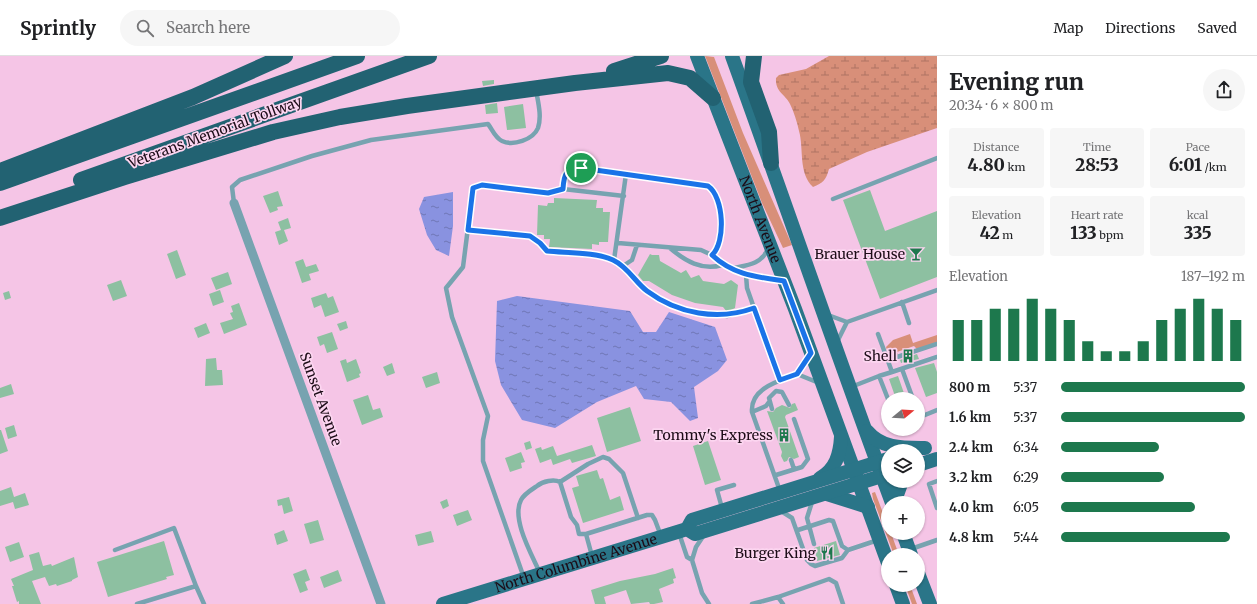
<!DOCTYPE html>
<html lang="en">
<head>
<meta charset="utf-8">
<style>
	:root { --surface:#fff; --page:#f6f6f6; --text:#202124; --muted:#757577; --line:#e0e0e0; --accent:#1d784d }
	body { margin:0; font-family:Merriweather,serif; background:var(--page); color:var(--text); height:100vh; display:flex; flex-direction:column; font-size:15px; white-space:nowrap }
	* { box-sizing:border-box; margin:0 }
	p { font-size:13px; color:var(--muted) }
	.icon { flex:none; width:22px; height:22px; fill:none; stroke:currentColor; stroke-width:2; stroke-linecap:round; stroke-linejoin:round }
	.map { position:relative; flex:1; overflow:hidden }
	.side { display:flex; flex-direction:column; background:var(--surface); width:320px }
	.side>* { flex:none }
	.needle { width:26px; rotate:72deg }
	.controls { position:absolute; left:881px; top:336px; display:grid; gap:8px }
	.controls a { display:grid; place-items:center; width:44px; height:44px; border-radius:50%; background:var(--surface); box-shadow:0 1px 3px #0004; font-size:20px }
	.pin { position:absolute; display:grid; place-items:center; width:34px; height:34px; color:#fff; margin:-17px; border:2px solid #fff; border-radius:50%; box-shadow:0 1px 4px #0007 }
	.round { display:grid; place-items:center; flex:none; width:42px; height:42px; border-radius:21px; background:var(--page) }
	.headline { display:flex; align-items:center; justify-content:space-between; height:68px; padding:0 12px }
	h1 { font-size:22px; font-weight:800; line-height:30px }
	.metrics { display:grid; grid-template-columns:repeat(3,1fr); gap:6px; height:68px; padding:4px 12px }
	.metrics div { display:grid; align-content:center; border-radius:4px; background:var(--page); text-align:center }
	.metrics b { font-size:17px; font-weight:800 }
	.metrics small { font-size:11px; font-weight:400 }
	.metrics p { font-size:11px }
	.chart { height:112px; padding:8px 12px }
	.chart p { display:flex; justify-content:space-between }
	.chart svg { width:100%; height:72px; margin-top:4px; stroke:var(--accent); stroke-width:6 }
	ul { padding:0 12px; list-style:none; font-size:13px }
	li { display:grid; grid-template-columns:64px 48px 1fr; align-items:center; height:30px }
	li i { height:10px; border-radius:5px; background:var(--accent) }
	header { display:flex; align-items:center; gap:24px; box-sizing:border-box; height:56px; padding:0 20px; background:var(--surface); border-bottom:1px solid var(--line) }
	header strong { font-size:19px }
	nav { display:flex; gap:22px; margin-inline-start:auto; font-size:14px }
	.search { width:280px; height:36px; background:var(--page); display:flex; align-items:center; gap:10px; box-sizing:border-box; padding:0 14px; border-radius:22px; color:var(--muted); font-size:15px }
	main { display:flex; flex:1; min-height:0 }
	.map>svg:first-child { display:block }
	.green { fill:#d88f79 }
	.wetland { fill:url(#wetland-marsh) }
	.water { fill:url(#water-ripples) }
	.building { fill:#8dc0a1 }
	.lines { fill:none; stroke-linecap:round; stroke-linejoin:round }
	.lane { stroke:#77a3b0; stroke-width:4.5 }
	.street { stroke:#77a3b0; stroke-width:9 }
	.primary { stroke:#2a7588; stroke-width:14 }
	.highway { stroke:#226272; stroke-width:16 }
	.route-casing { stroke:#fff; stroke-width:8 }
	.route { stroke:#1a73e8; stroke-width:5 }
	.labels { text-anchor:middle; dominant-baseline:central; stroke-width:3.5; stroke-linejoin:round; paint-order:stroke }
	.street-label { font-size:14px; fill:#1c0c17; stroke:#fcd5f0 }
	.poi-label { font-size:14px; fill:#1c0c17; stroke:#fcd5f0; text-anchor:end }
</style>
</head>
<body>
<header>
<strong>Sprintly</strong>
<div class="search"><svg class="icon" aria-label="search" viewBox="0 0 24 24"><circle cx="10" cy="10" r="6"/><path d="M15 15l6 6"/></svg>Search here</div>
<nav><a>Map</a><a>Directions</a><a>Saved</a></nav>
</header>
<main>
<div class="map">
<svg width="937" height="548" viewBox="0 0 937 548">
	<defs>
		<pattern id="wetland-marsh" width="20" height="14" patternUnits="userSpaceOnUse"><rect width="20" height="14" fill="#d88f79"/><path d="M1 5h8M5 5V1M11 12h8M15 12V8" fill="none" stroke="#ae7362"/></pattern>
		<pattern id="water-ripples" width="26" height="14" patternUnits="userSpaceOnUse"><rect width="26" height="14" fill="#8992e0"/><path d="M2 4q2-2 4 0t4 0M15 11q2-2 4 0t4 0" fill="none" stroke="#6f76b5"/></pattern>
	</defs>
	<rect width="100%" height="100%" fill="#f5c5e6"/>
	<path class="green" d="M705 0 714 1 743 77 792 189 783 192 762 147Z
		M910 278 913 287 937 279V287L917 293 914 290 897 296 898 299 890 302 886 291 893 284Z
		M875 436 888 470V477H891L899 499H894L873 443 872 437Z
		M905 529H910L917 548H912Z"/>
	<path class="wetland" d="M829 0H937V72L867 96 829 113C826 124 823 127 813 131 798 117 804 92 799 75 797 66 794 56 790 48 785 38 775 36 776 22L779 19 806 13Z"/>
	<path class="water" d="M453 136V170L449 200 436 194 427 179 419 153 424 141Z
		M517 240 630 255 643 276H656L669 256 715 271 727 304 718 315 694 331 698 362 690 365 671 346 644 343 636 330 597 346 555 372 522 364 501 329 495 305 497 245Z"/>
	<path class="building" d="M494 24V28L483 30 482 25Z
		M497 47 498 57 486 58 485 49Z
		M523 48 526 72 507 74 504 51Z
		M870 134 885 175 937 155V221L880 243 843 144Z
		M278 135 283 150 277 151 278 154 270 157 263 140Z
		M554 142 597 144 596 152H603V156H610L608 186H599V189L592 188V193L549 191 550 183H544V179H537L538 149 547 150 548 147H554Z
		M288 162 291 172 284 174 288 185 279 189 275 176 281 174 278 166Z
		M177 194 186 219 176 223 167 198Z
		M650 198 652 199H659L660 205 681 217 686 214 691 222 699 219 703 225 724 228 731 224 738 229 735 252 727 256 723 251 695 247 672 239 649 225H643L638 219Z
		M303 203 306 211 316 208 319 215 309 218 311 224 302 227 295 206Z
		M228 216 232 228 216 234 211 222Z
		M121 224 127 240 113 245 107 229Z
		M220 234 224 246 213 250 209 238Z
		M9 235 11 242 5 244 3 237Z
		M326 237 328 242 333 240 339 256 325 261 321 249 314 252 311 242Z
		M239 247 247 269 224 278 220 267 233 263 230 257 233 256 231 250Z
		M346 265 348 272 340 275 337 268Z
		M206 267 210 277 198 282 194 272Z
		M332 276 338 293 327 297 324 288 320 290 317 281Z
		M917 298 919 303 901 307 900 304Z
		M216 302 217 314H222L223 329 205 330 206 303Z
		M346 303 347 307 356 303 361 317 359 318 360 321 347 326 340 305Z
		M392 307 395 317 387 320 383 311Z
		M934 307 937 316V337L926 341 915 312Z
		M437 316 440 327 426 332 422 321Z
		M898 320 906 343H896L889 323Z
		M11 328 14 338 0 342V332Z
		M368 339 373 354 380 352 383 361 362 369 353 344Z
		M795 347 798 354 786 359 785 361 799 401 794 403 789 401 787 405 784 406 781 400 782 396 767 355 773 356 776 352 782 349 790 352 792 348Z
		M630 351 641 385 607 396 597 362Z
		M14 369 17 380 8 383 5 372Z
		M0 374H1L8 395 0 398Z
		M530 385 532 392 526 394 524 387Z
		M708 385 721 424 705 429 693 390Z
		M592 389 596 400 572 407 570 403 553 409 551 403 540 407 535 393 541 391 542 394 553 390 557 400Z
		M521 396 525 406 521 407 522 412 510 416 505 402Z
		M597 414 600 423 603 422 610 444 620 440 624 454 583 467 572 432 579 430 576 420Z
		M11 431 14 441 25 437 29 449 15 453 13 446 0 450V435Z
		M289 441 293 455 284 458 282 449 278 450 277 444Z
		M447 443 449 450 443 453 440 446Z
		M468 454 472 464 457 470 453 459Z
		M318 464 324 484 310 488 304 468Z
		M284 474 288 485 277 489 274 478Z
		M431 475 434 486 418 490 415 479Z
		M164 485 174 519 166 521 167 523 108 541 97 506Z
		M836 485 840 499 817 505 814 492Z
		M19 486 24 501 10 506 5 491Z
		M39 496 43 510 51 508 52 510 74 501 78 521 72 524V525L57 530 56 528 49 530 45 521 32 525 41 548H19V545L17 546 12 530H14L11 523 33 514 29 499Z
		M673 512 676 522 673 523 674 527 659 533 663 546 654 548H650L649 546 631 548 626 534 604 541 606 548H595L591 534 620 525 655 518Z
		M306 513 310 524 305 526 308 534 300 537 293 518Z
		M338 514 342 525 324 532 320 521Z"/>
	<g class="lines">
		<path class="lane" d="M626 118 614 204 623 210 632 204 637 189
			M563 133 564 120 569 114 581 112 708 130C724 141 726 186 712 199
			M833 143 937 102
			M234 147 232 131 240 124 312 100 371 84 488 68C492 73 495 82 502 85 513 90 533 84 538 72 542 60 538 46 536 34
			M468 174 530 180 540 187 547 195 605 201 614 204
			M618 187 701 194 712 199 722 209 734 212 746 219 782 225
			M670 192C685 205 702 215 722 209
			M623 210 646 234 667 248 681 253 727 260 754 252 780 324
			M734 212C749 209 761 208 768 193
			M746 219 747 232 754 252
			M902 246 909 267
			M828 259 847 266 937 234
			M878 278 892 316 937 301
			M837 286 847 266
			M809 301 797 318 819 327
			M888 304 937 288
			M902 313 913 343
			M851 331 879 320
			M888 343 879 320 892 316
			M772 353 769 342 776 335 782 336 789 349
			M752 356 766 350 769 346
			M918 363 920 361 937 354
			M791 404 794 413
			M776 419 802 411 808 403 794 363
			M937 425 929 428 937 452
			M560 426 588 408 603 401 609 403 623 417 638 462
			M780 435 752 356C750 332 779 325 797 318
			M812 446 807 462 814 488
			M722 452 717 434 734 429
			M781 455 792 462 807 504 811 508 815 510 825 507 842 502 848 494
			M798 474 829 464 833 465 842 490 848 494 878 484
			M679 477 687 501 692 504 702 537 709 548
			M586 478 592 500
			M911 493 937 484
			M115 494 174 472 196 530 137 548
			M692 504 696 491 704 479
			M540 517C532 499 511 463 521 444 524 438 531 434 537 430 543 425 554 423 560 426L571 461 577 469 579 478H586L647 459H652L655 464 661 480
			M524 522 483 405V384L488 360 452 261 446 232 463 211 473 132 482 129 548 137 563 133 624 140
			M196 530 204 548
			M778 541 829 523 836 527 843 548
			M752 548 778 541 783 548"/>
		<path class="street" d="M234 147 381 548"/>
		<g class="primary">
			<path id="s1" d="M697 0 795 253 888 507"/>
			<path d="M732 0C786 149 837 299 892 447"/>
			<path d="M867 375C882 393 903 392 925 392"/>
			<path d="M918 409 937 403"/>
			<path d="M820 422C836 413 840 398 841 381"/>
			<path d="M827 438 868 451"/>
			<path d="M894 447 902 425"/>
			<path d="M687 473 692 464 888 403"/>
			<path d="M903 477 911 499"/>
			<path d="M918 517 930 548"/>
			<path d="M896 529 903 548"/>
			<path id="s2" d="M443 548 687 473 695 478 888 418"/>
		</g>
		<path class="highway" d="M754 0 751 26 769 76 771 107
			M614 15 661 0
			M3 114 193 41 285 0
			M81 124 429 0
			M0 127 357 0
			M0 162 125 121 273 76 340 61 407 50 575 27 668 17 690 22 713 42"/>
	</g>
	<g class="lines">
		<g class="route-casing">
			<path id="route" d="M581 112 708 130C724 141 726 186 712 199 733 219 757 221 784 225L811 297 797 318 780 324 754 252C718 265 678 258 647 235 635 226 628 211 613 204 596 196 566 197 547 195L540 187 530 180 468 174 473 132 482 129 548 137 563 133C564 117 565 115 581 112Z"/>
		</g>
		<use href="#route" class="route"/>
	</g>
	<defs>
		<g id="bar-bare" transform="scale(1.08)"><path d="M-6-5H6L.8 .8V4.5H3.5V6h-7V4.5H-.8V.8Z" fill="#1d784d" stroke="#fcd5f0" stroke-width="2.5" paint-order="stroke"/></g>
		<g id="building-bare" transform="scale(1.08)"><path d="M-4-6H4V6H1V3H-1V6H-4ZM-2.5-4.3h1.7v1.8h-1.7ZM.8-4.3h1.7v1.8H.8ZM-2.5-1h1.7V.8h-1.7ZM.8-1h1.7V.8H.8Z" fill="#1d784d" stroke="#fcd5f0" stroke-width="2.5" paint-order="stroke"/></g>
		<g id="restaurant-bare" transform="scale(1.08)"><path d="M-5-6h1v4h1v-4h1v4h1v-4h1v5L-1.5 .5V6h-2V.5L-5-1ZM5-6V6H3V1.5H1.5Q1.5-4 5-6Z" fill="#1d784d" stroke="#fcd5f0" stroke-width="2.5" paint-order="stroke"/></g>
	</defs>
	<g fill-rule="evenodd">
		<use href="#bar-bare" x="916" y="198"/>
		<use href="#building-bare" x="908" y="300"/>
		<use href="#building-bare" x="784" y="379"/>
		<use href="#restaurant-bare" x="827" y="497"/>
	</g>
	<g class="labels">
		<g class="street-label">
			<text transform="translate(215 76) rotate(-20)">Veterans Memorial Tollway</text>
			<text stroke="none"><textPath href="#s1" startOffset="175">North Avenue</textPath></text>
			<text transform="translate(321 343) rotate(70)">Sunset Avenue</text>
			<text stroke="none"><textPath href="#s2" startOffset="139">North Columbine Avenue</textPath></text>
		</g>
		<g class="poi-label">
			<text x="905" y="198">Brauer House</text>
			<text x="897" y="300">Shell</text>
			<text x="773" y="379">Tommy's Express</text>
			<text x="816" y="497">Burger King</text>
		</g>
	</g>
</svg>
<div class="controls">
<a><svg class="needle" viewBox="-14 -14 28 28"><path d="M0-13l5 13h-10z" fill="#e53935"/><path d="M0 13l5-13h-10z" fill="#757577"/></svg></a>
<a><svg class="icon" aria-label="layers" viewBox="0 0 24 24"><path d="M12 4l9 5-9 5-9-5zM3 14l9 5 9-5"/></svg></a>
<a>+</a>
<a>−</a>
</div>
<div class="pin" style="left:581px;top:112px;background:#1e9e55"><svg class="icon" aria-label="arrive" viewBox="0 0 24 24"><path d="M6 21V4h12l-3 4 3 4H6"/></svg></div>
</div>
<section class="side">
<div class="headline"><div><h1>Evening run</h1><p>20:34 · 6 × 800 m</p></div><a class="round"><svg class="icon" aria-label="share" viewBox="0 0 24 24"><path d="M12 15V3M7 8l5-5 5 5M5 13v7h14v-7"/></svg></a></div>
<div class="metrics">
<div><p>Distance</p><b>4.80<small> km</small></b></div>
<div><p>Time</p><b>28:53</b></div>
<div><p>Pace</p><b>6:01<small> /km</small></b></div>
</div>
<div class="metrics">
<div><p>Elevation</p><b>42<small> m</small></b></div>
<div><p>Heart rate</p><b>133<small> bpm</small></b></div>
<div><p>kcal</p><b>335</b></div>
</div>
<div class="chart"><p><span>Elevation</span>187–192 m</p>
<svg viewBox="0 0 160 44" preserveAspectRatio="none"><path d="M5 44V19M15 44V19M25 44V12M35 44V12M45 44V6M55 44V12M65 44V19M75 44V32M85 44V38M95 44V38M105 44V32M115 44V19M125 44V12M135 44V6M145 44V12M155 44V19"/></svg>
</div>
<ul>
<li><b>800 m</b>5:37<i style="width:100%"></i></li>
<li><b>1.6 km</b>5:37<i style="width:100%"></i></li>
<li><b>2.4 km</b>6:34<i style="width:53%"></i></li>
<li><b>3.2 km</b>6:29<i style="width:56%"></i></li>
<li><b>4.0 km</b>6:05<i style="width:73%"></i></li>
<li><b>4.8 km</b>5:44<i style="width:92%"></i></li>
</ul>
</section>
</main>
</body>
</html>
